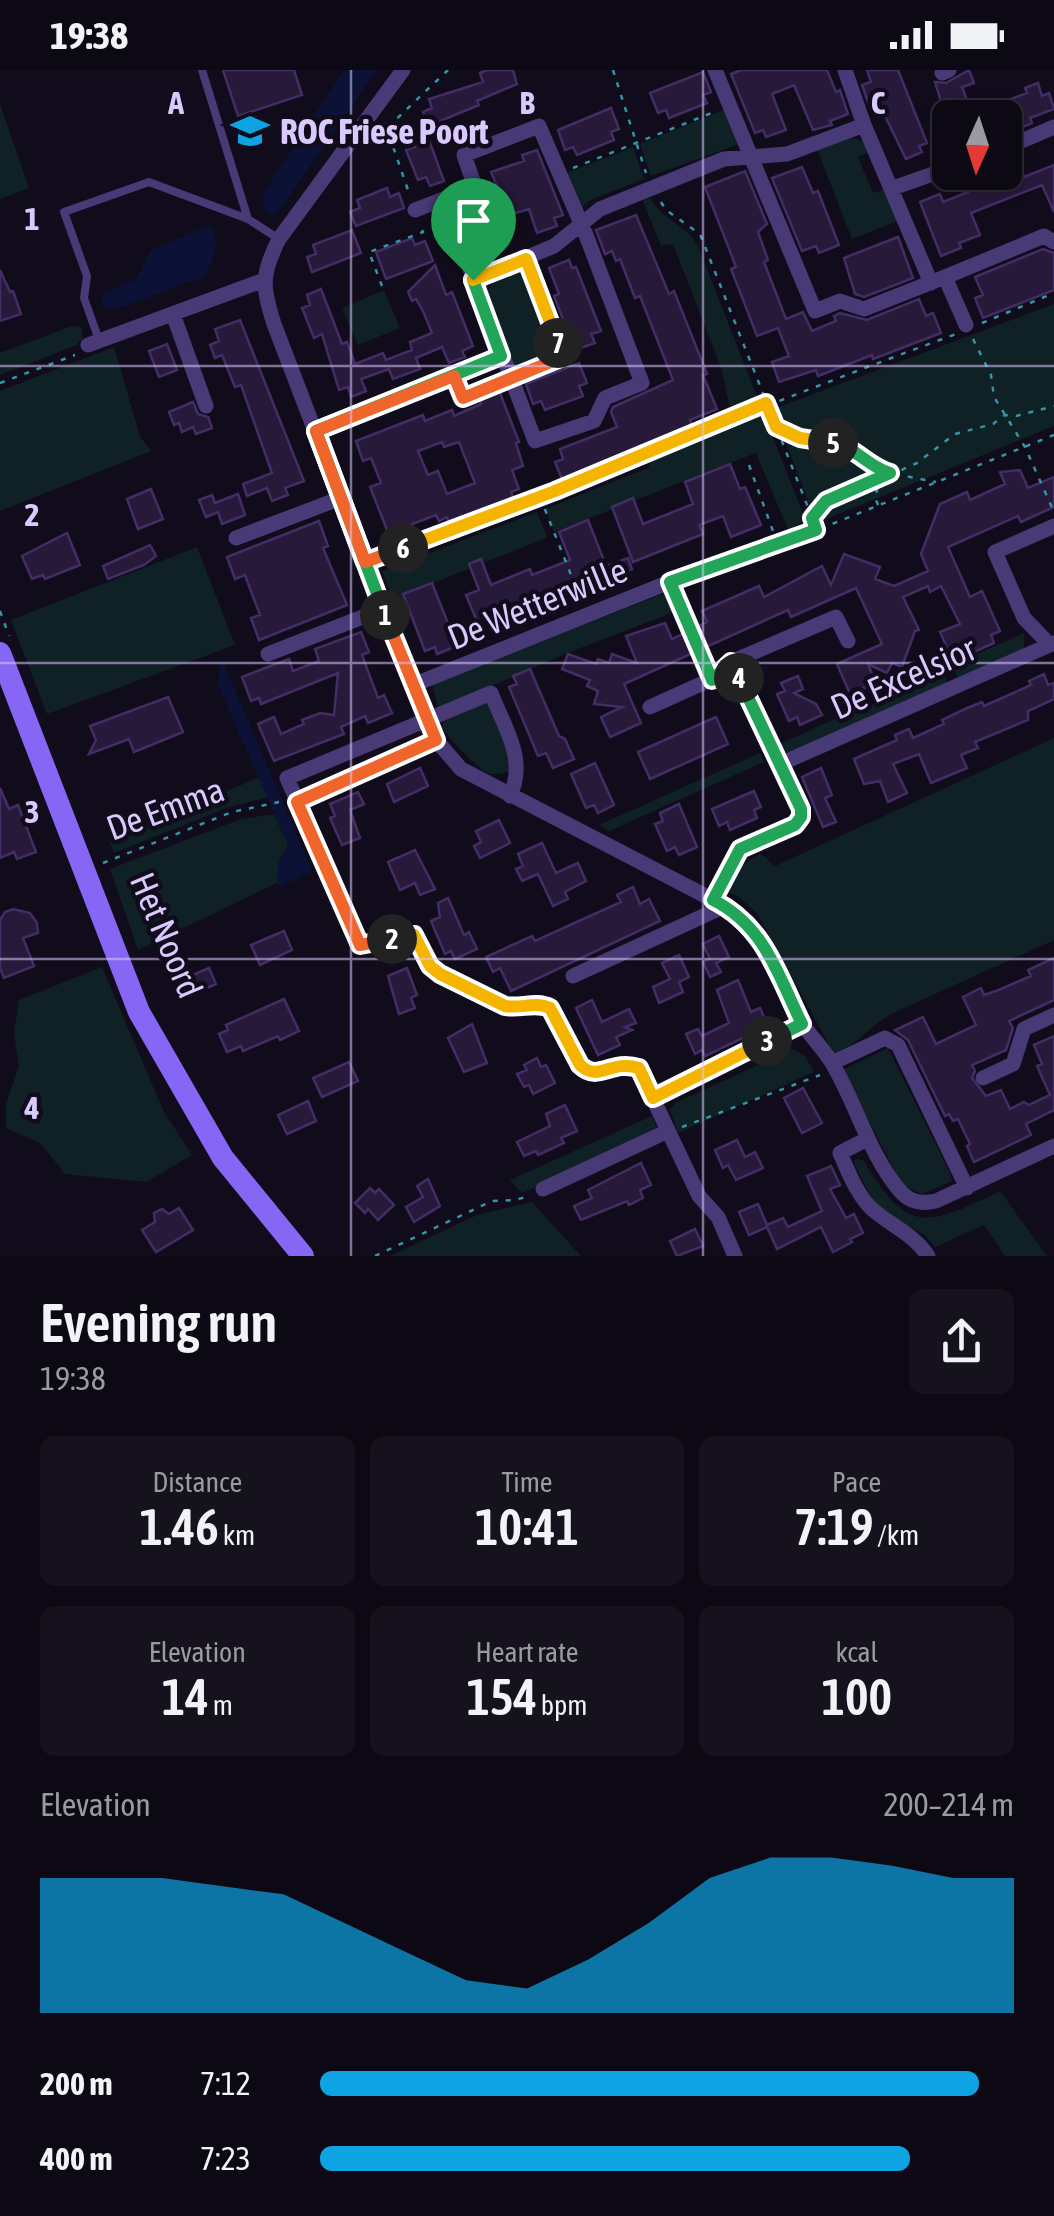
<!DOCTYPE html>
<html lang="en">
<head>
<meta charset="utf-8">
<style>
	:root { --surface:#0d0914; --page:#16121d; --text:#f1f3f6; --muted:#9a9aa0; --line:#2d2a34; --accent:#0ea4e3 }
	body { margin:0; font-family:"Asap Condensed",sans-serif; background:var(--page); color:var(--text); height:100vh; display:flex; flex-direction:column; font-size:38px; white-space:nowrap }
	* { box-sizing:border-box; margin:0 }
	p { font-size:32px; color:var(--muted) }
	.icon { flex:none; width:55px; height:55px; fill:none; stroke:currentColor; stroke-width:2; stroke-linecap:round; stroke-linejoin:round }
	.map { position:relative; height:1186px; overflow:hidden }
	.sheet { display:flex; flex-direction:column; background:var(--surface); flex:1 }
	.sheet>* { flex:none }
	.needle { width:65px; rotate:183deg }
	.tools { position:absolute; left:932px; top:30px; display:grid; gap:20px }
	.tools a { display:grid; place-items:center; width:90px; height:90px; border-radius:15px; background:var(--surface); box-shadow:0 5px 15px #0003,0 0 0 2px var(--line); font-size:50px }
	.pin { position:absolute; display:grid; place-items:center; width:85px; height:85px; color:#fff; margin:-102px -42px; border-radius:50% 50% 50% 0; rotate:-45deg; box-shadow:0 0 10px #0007 }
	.pin .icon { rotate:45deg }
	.km { position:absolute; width:50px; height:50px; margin:-25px; border-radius:50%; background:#222; color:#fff; font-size:28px; line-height:50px; text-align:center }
	.round { display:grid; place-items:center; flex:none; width:105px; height:105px; border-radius:15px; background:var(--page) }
	.summary { display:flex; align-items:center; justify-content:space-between; height:170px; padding:0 40px }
	h1 { font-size:55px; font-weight:600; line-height:75px }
	.stats { display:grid; grid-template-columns:repeat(3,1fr); gap:15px; height:170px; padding:10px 40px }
	.stats div { display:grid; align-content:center; border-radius:15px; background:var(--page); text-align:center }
	.stats b { font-size:50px; font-weight:600 }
	.stats small { font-size:28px; font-weight:400 }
	.stats p { font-size:28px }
	.chart { height:280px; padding:20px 40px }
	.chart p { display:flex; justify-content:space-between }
	.chart svg { width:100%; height:180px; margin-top:10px; fill:var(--accent); opacity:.7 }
	ul { padding:0 40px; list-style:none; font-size:32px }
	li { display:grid; grid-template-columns:160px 120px 1fr; align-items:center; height:75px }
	li i { height:25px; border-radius:12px; background:var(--accent) }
	.status { display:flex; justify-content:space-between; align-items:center; height:70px; padding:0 50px; background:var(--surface); direction:ltr }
	.status svg { height:28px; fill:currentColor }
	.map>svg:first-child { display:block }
	.green { fill:#0f2124 }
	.water { fill:#0b1235 }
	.building { fill:#26193a; stroke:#432d65; stroke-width:2.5; fill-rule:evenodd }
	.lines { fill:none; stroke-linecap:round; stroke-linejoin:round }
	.path { stroke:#3496a5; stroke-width:2.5; stroke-dasharray:5 8; stroke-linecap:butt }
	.service { stroke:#483a77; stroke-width:8 }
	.minor { stroke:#483a77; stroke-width:15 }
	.secondary { stroke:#8566f5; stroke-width:22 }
	.split-1-casing { stroke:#fff; stroke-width:20 }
	.split-2-casing { stroke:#fff; stroke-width:20 }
	.split-3-casing { stroke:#fff; stroke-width:20 }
	.split-4-casing { stroke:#fff; stroke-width:20 }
	.split-5-casing { stroke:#fff; stroke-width:20 }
	.split-6-casing { stroke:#fff; stroke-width:20 }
	.split-7-casing { stroke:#fff; stroke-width:20 }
	.split-8-casing { stroke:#fff; stroke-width:20 }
	.split-1 { stroke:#22a559; stroke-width:12 }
	.split-2 { stroke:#f0652b; stroke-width:12 }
	.split-3 { stroke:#f5b400; stroke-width:12 }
	.split-4 { stroke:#22a559; stroke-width:12 }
	.split-5 { stroke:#22a559; stroke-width:12 }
	.split-6 { stroke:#f5b400; stroke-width:12 }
	.split-7 { stroke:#f0652b; stroke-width:12 }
	.split-8 { stroke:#f5b400; stroke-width:12 }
	.grid { fill:none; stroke:#d9c9fc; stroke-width:2.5; stroke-opacity:0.55 }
	.labels { text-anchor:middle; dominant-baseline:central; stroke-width:9; stroke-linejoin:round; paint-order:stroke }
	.poi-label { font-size:35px; font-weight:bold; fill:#d9c9fc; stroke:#110c1b; text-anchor:start }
	.street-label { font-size:35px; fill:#d9c9fc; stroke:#110c1b }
	.grid-label { font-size:32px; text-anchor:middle; font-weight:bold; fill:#d9c9fc; stroke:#110c1b; stroke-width:9; stroke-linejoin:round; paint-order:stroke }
</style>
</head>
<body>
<div class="status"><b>19:38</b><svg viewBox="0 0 49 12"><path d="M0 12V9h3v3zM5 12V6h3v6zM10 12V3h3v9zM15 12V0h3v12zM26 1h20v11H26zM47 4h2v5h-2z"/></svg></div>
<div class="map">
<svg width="1054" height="1186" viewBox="0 0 1054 1186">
	<rect width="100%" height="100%" fill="#110c1b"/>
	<path class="green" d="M0 34 29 118 0 129Z
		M726 39 739 74 651 106 640 74Z
		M849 68C859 67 865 73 869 82L858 87 873 123 884 120 900 150 852 169 817 79Z
		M633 77 644 109 591 130 579 139 564 104Z
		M650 128C662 150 686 154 698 176L803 444 804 450 789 462 756 383 554 462 545 439 648 398 650 392 734 358 722 300 673 174 661 176 643 131Z
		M526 196 560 286 514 303 486 225 493 210Z
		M384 220 400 258 358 275 342 238Z
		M1054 234V356L819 452 815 440 812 441 773 339Z
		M72 256 81 257 83 268 77 275 0 305V283Z
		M114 277 140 366 151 381 0 441V321Z
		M537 442 547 467 544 469 393 529 382 501Z
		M197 477 235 575 47 644 11 550Z
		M668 522 677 541 570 582 439 639 432 614Z
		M1024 563V578L959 611 952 595Z
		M942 600 949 615 793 682H782L778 675Z
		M487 631 511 690 512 699C505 703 496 706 488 703 478 699 447 667 442 657L445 647Z
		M1054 668V870L891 944C868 958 857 975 834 984L757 843 737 826 726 822C735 801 741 793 761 784L775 796Z
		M760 683 764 692 609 761 599 755Z
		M260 707 269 727 229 737 114 783 109 770Z
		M274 744 288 775 279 790 277 813 138 880 110 799 241 749Z
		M102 897 163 1040 192 1085 146 1112 65 1104 40 1073 6 1058V1034L19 996 14 964 19 930Z
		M888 978 950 1103 952 1111 922 1124 905 1116 898 1107 842 1000Z
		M793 979 805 986 814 1002 678 1063 670 1040 675 1033Z
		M652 1046 658 1059 647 1068 522 1123 510 1110Z
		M857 1089 864 1091C908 1166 928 1156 1000 1121L1047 1186H1005L984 1155 935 1177 926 1166 878 1139 855 1096 854 1090Z
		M532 1132 581 1186H390L477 1145Z"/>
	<path class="water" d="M344 0H377L276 145 268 144 263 139 264 122Z
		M210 155C222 174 212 188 205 206L116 239 102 237 103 223 136 209 151 180Z
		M221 587 312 801 280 817 277 813 279 790 288 775 218 615Z"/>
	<path class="building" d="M223 0H294L302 25 238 46Z
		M487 0H513L517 14 477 31 479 35 428 56 423 42 432 38 429 29 483 12 480 3Z
		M741 0H827L836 22 840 20 848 44 830 51 832 55 813 60 794 15 772 24 786 60 766 67 763 60 755 63 731 4Z
		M867 0H898L927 73 919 76 922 82 906 89 883 42 879 43 874 33 869 35 862 15 871 12Z
		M969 0 974 13 962 17 972 44 1027 23 1025 18 1038 13 1042 26 1049 23 1054 39 1030 48 1032 53 1020 58 1016 49 1005 53V48H946L935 12 946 13Z
		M703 2 711 22 703 25 707 33 669 48 666 40 658 43 650 23Z
		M611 38 619 59 611 62 614 70 577 85 573 77 565 80 558 60Z
		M426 62 444 111 430 116 426 107 418 110 406 80 415 77 411 67Z
		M537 80 563 145 554 148 557 156 537 163 529 139 509 145 491 102 524 91 522 85Z
		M1019 93 1024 107 1054 95V142L1042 115 971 143 980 165 959 173 961 178 941 186 920 132 940 124 943 132 968 122 964 114 994 102H1005V98Z
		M802 97 813 123 818 121 839 175 819 183 816 176 802 181 772 108Z
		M745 101 767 154 758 162 768 190 764 192 786 249 803 242 812 261 836 251 834 246 840 243 867 250 919 229 926 246 933 243 941 263 873 289 872 285 818 306 816 300 779 312 772 292 789 286 778 258 757 266 731 199 736 197 705 117Z
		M387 118 390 127 399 123 404 138 356 156 350 142 360 138 357 130Z
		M636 145 669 224 674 221 707 304 703 305 717 339 690 350 692 356 629 381 630 385 563 412 555 392 563 389 560 379 617 357 611 342 613 337 673 310 640 226 635 228 620 189 616 191 612 181 605 184 596 160Z
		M469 156 484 162 500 156 508 174 481 185 476 174 473 176 467 160Z
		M352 160 361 183 312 202 307 187 316 184 313 175Z
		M898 167 913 208 864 227 855 224 844 188Z
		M412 168 415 175 425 171 433 191 386 209 376 182Z
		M1043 179 1054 183V220L983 248 975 228 983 225 975 207Z
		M569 190 572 198 576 197 601 261 591 264 595 273 575 280 554 226 559 224 549 198Z
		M435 195 446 225 452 222 473 276 462 281 465 287 449 293 442 277 416 288 420 299 393 309 389 299 361 309 366 321 351 327 348 317 339 320 322 264 314 268 302 238 310 235 307 225 321 219 342 274 347 272 355 294 383 283 386 290 412 280 410 272 432 263 423 241 416 229 412 231 408 222Z
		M0 200 10 222 13 221 21 244 0 251Z
		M240 250 304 411 285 418 288 425 272 431 267 418 247 426 243 414 272 403 241 315 235 317 222 285 215 288 210 275 219 271 215 259Z
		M167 274 177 300 159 307 149 281Z
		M579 293 587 313 579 316 583 326 545 340 541 331 533 334 526 314Z
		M498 318 519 372 516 373 523 396 512 400 519 419 511 422 514 431 450 456 447 447 439 451 436 445 412 454 415 462 391 470 370 417 381 413 371 388 363 391 356 371 423 345 425 351 452 340 454 346 481 334 478 326ZM442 372 444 377 459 372 475 413 447 424 438 401 428 405 418 381Z
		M193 332 198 344 208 347 212 358 196 364 193 357 182 362 179 353 174 355 169 342Z
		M730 394 740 419 745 417 761 455 731 467 723 446 699 455 703 464 633 492 612 437 633 428 643 454 693 434 685 412Z
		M1020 400 1028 418 1054 407V437L1021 452 1018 446 948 477 970 527 982 521 1000 561 991 565 994 573 953 591 940 562 960 554 941 516 930 522 928 516 903 527 919 560 915 561 902 597 892 593 887 603 868 594 876 613 850 624 837 594 882 574 856 518 791 547 788 540 624 614 641 653 610 667 601 647 622 637 594 634 598 621 587 616 590 610 562 599 568 584 596 594 598 589 609 593 612 584 637 593 626 566 665 553 672 569 707 552 702 541 759 516 764 527 822 496 831 515 844 484 880 497 875 509 894 516 928 501 921 484 940 434 967 422 970 430 1005 414 1000 402Z
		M151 419 163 449 138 459 127 429Z
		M238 424 245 445 222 454 218 442 206 447 199 430 212 425 215 433Z
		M588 450 606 496 628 488 632 499 610 508 613 514 584 526 581 518 550 532 548 526 478 554 466 525 479 520 469 494 481 489 491 515 530 499 532 505 570 490 559 462Z
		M319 451 328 476 323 478 347 535 259 570 251 548 260 545 245 505 235 509 227 487Z
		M67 463 80 495 45 509 43 505 32 509 22 486Z
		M150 475 156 486 144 495 108 509 103 496Z
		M432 513 457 576 437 584 435 577 425 581 403 524Z
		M361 562 369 582 362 585 378 628 384 625 392 643 368 653 365 646 341 657 344 664 274 691 258 654 274 647 281 664 304 654 302 650 320 643 334 645 338 603 261 634 259 628 251 631 242 607 289 589 293 601 319 591 315 579Z
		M530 599 559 666 565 669 574 689 553 698 546 683 538 686 509 617 517 614 513 606Z
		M1044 604 1048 615 1054 613V629L1028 641V650L975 672 978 678 961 685 967 698 931 713 919 684 893 694 907 723 888 732 880 711 864 714 854 689 897 670 895 665 909 659 913 668 944 654 942 650 967 638 982 632 984 636 1031 615 1029 611Z
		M798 606 803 619 794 623 816 634 822 645 800 655 797 647 789 651 777 624 785 621 781 613Z
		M168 627 183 662 134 682 129 669 89 684 96 670 90 656Z
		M716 647 728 674 650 709 638 682Z
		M595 693 614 735 598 743 594 735 586 738 571 704Z
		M420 698 428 716 394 732 387 714Z
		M821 698 832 725 825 728 836 752 823 757 802 707Z
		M0 718 9 739 18 735 36 782 17 789 14 782 0 788Z
		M754 721 761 737 754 740 757 748 730 760 727 752 719 756 712 739Z
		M358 722 364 734 350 740 360 768 342 775 330 748 335 746 330 734Z
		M679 734 697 777 679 785 675 777 667 781 655 754 663 751 660 743Z
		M499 750 510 773 480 788 474 776 481 772 476 761Z
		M542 773 556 803 578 793 586 811 565 822 568 829 553 836 538 804 522 811 516 799 523 796 518 784Z
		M415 780 435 819 420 825 415 813 400 820 388 792Z
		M633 817 640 834 649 829 660 851 511 921 500 898 493 902 486 887 532 866 535 871 621 832 617 825Z
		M448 828 464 865 469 862 477 879 455 889 451 881 445 884 431 851 440 847 438 833Z
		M13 839 30 843 37 853 38 863 23 868 34 896 4 908 0 898V850L5 842Z
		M284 861 292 880 260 895 251 875Z
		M719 866 729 887 716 893 721 902 710 907 703 892 710 889 703 874Z
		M679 885 689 907 679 912 683 922 659 933 653 917 670 909 662 893Z
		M1054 888V930L1009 951 1013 958 1006 980 972 995 975 1001 972 1008 986 1026 1001 1020 1010 1039 1024 1032 1029 1035 1050 1025 1037 996 1042 994 1034 975 1054 966V1040L1026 1054 1031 1065 974 1092 967 1076 970 1074 958 1049 953 1051 949 1044 945 1046 908 970 895 960 923 947 936 974 976 955 963 927 981 918 984 925 996 921 1031 906 1028 900Z
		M209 898 216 914 186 927 179 911Z
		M407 898 417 925 411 928 415 938 399 944 388 906Z
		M738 910 751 942 760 938 768 956 705 986 702 980 695 984 686 964 698 959 702 966 729 953 717 920Z
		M284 929 299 961 280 970 278 966 243 981 241 976 227 982 219 964 228 960 226 955Z
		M592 930 602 952 629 939 636 953 625 957 632 960 616 967 620 975 598 985 576 938Z
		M472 954 487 993 464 1002 448 968Z
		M537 988 541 997 546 995 555 1013 533 1024 529 1015 524 1017 517 1004 527 1000 524 995Z
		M349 992 358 1011 322 1027 313 1008Z
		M803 1018 822 1053 802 1063 784 1028Z
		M308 1031 316 1051 287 1064 278 1045Z
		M565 1035 577 1061 561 1068 564 1073 538 1085 536 1081 524 1086 517 1072 550 1056 546 1044Z
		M737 1070 745 1087 755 1082 763 1098 736 1110 728 1095 723 1098 715 1080Z
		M641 1093 651 1115 640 1120 643 1128 629 1135 627 1131 581 1150 574 1136 592 1128 588 1120Z
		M831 1096 840 1115 830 1119 846 1148 854 1144 863 1163 850 1169 852 1172 833 1182 821 1157 777 1179 767 1157 749 1165 739 1142 758 1134 767 1155 783 1148 788 1157 822 1141 807 1106Z
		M428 1109 440 1136 414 1152 406 1137 423 1127 417 1116Z
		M370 1118 375 1123 379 1119 394 1135 378 1150 368 1139 365 1143 355 1133Z
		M179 1138 193 1160 156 1182 142 1160 155 1152 154 1143 162 1139 169 1144Z
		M695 1159 703 1176 677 1186 670 1171Z"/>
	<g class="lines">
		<path class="path" d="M613 0 646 103
			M385 53 410 126
			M388 57 448 0
			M573 98 714 42
			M661 132 666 140 700 164 817 460
			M382 216 369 182 423 162 421 157
			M982 253 1054 223
			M973 269 991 305 994 327 1025 377 1054 442
			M526 301 563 287 532 205
			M0 313 75 285
			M461 322 463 328 496 314
			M777 358C802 373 825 365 847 375 862 382 870 397 887 402
			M749 395 777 472
			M895 404 936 412
			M540 427 581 530
			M878 435 875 427 880 409
			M812 448 826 431 839 424 855 421 917 393 955 364 993 354 1005 345 1016 346 1054 336
			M380 487C573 414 762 335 956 264
			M698 502 817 460 1054 365
			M677 528 705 594
			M0 541 9 566
			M313 724 420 677
			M103 793 232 742 279 732
			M682 1057 820 1005
			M375 1186 492 1131 516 1130 528 1126"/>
		<path class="service" d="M202 0 248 149 279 169
			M99 270 84 228 87 206 64 142 149 112 248 149"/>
		<path class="minor" d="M715 0 815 241 840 231 864 239 945 207
			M845 0 864 55 931 213
			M942 3 949 0
			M1005 78 1054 57
			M893 118 950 98
			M415 140 475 117 464 85 539 56 586 165 642 313 605 328 594 351 535 371 444 130
			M473 210 554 176 600 139 724 89 787 84 864 55
			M173 244 206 336
			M966 255 945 207 1044 166 1054 172
			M88 275 264 210
			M316 361 501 286
			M236 468 341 428
			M383 539 436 670 461 699 725 836C766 863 777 908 800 950 809 965 823 978 832 993 857 1035 869 1085 901 1122 911 1133 923 1134 936 1131L1054 1076
			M1050 575 1024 548 995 482 1054 456
			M268 584 383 539 274 254C262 216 261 205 279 169L403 0
			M413 615 682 507
			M650 637 712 609 731 592 836 547 848 571
			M780 694 1054 573
			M510 726C527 689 505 659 491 623L287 708 360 875 413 865 430 896 440 905 505 935C517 938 526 933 538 934 560 936 571 978 580 995 598 1012 612 989 639 999L699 1126 718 1147 735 1186
			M713 830 740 779 795 755 801 747V739L731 592
			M573 906 725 836
			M832 993 885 968 898 975 967 1118
			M983 1008 1013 994 1024 959 1054 945
			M653 1027 802 954
			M867 1069 840 1083C848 1101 857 1125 872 1139 890 1155 915 1165 928 1186
			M543 1119 668 1061"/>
		<path class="secondary" d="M0 583 139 942 223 1088 303 1186"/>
	</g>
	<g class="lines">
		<g class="split-1-casing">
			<path id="split-1" d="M385 545 316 361 501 286 473 210"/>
		</g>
		<g class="split-2-casing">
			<path id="split-2" d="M385 545 436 670 297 732 360 875 392 869"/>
		</g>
		<g class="split-3-casing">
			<path id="split-3" d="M392 869 414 865 430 896 440 904 505 936C521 939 535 931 550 938L580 995C599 1013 610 989 639 998L653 1028 767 971"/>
		</g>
		<g class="split-4-casing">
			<path id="split-4" d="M739 608 801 739V747L795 755 740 779 713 830C765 856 778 905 802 954L767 971"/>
		</g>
		<g class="split-5-casing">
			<path id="split-5" d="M739 608 731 592 712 610 670 512 816 460 812 448 826 431 890 403C868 397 856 377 833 373"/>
		</g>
		<g class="split-6-casing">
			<path id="split-6" d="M403 478 555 421 766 333 776 357 800 368 833 373"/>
		</g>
		<g class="split-7-casing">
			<path id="split-7" d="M403 478 365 492 316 361 454 306 463 328 563 287 558 273"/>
		</g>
		<g class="split-8-casing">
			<path id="split-8" d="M473 210 526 189 558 273"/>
		</g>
		<use href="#split-1" class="split-1"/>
		<use href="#split-2" class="split-2"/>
		<use href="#split-3" class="split-3"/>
		<use href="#split-4" class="split-4"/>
		<use href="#split-5" class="split-5"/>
		<use href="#split-6" class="split-6"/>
		<use href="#split-7" class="split-7"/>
		<use href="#split-8" class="split-8"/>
	</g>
	<path class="grid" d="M351 0V1186M703 0V1186M0 296H1054M0 593H1054M0 889H1054"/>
	<defs>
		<g id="university-bare" transform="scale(3)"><path d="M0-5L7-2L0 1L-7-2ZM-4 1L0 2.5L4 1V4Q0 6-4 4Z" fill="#0ea4e3" stroke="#110c1b" stroke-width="2.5" paint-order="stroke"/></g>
	</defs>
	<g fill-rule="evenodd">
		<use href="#university-bare" x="250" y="61"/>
	</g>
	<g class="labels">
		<g class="poi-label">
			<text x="280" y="61">ROC Friese Poort</text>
		</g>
		<g class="street-label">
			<text transform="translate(537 533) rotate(-22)">De Wetterwille</text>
			<text transform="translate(903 607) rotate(-24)">De Excelsior</text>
			<text transform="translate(165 738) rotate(-20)">De Emma</text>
			<text transform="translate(167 865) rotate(67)">Het Noord</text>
		</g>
	</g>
	<g class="grid-label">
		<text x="176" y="44">A</text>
		<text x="527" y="44">B</text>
		<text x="878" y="44">C</text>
		<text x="32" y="160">1</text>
		<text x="32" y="456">2</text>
		<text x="32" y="753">3</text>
		<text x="32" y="1049">4</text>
	</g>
</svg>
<div class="tools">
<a><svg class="needle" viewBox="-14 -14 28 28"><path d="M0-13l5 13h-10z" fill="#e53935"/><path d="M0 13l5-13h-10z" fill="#9a9aa0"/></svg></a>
</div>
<div class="pin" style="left:473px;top:210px;background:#1e9e55"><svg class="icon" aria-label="arrive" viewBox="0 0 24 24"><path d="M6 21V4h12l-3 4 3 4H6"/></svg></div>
<b class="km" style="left:385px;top:545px">1</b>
<b class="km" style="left:392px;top:869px">2</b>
<b class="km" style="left:767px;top:971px">3</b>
<b class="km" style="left:739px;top:608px">4</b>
<b class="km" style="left:833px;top:373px">5</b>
<b class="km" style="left:403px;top:478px">6</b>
<b class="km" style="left:558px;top:273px">7</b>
</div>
<section class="sheet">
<div class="summary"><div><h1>Evening run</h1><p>19:38</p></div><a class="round"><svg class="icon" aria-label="share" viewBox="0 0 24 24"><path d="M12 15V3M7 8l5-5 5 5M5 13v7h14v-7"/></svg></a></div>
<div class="stats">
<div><p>Distance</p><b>1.46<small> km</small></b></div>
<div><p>Time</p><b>10:41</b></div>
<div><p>Pace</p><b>7:19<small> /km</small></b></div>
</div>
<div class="stats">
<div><p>Elevation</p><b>14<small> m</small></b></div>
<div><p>Heart rate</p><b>154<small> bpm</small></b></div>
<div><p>kcal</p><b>100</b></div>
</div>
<div class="chart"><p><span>Elevation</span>200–214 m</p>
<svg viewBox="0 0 160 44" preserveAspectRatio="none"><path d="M0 44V11L10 11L20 11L30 13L40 15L50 22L60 29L70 36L80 38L90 31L100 22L110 11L120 6L130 6L140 8L150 11L160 11V44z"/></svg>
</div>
<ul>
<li><b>200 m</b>7:12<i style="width:95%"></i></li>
<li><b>400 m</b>7:23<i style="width:85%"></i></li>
</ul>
</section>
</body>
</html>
